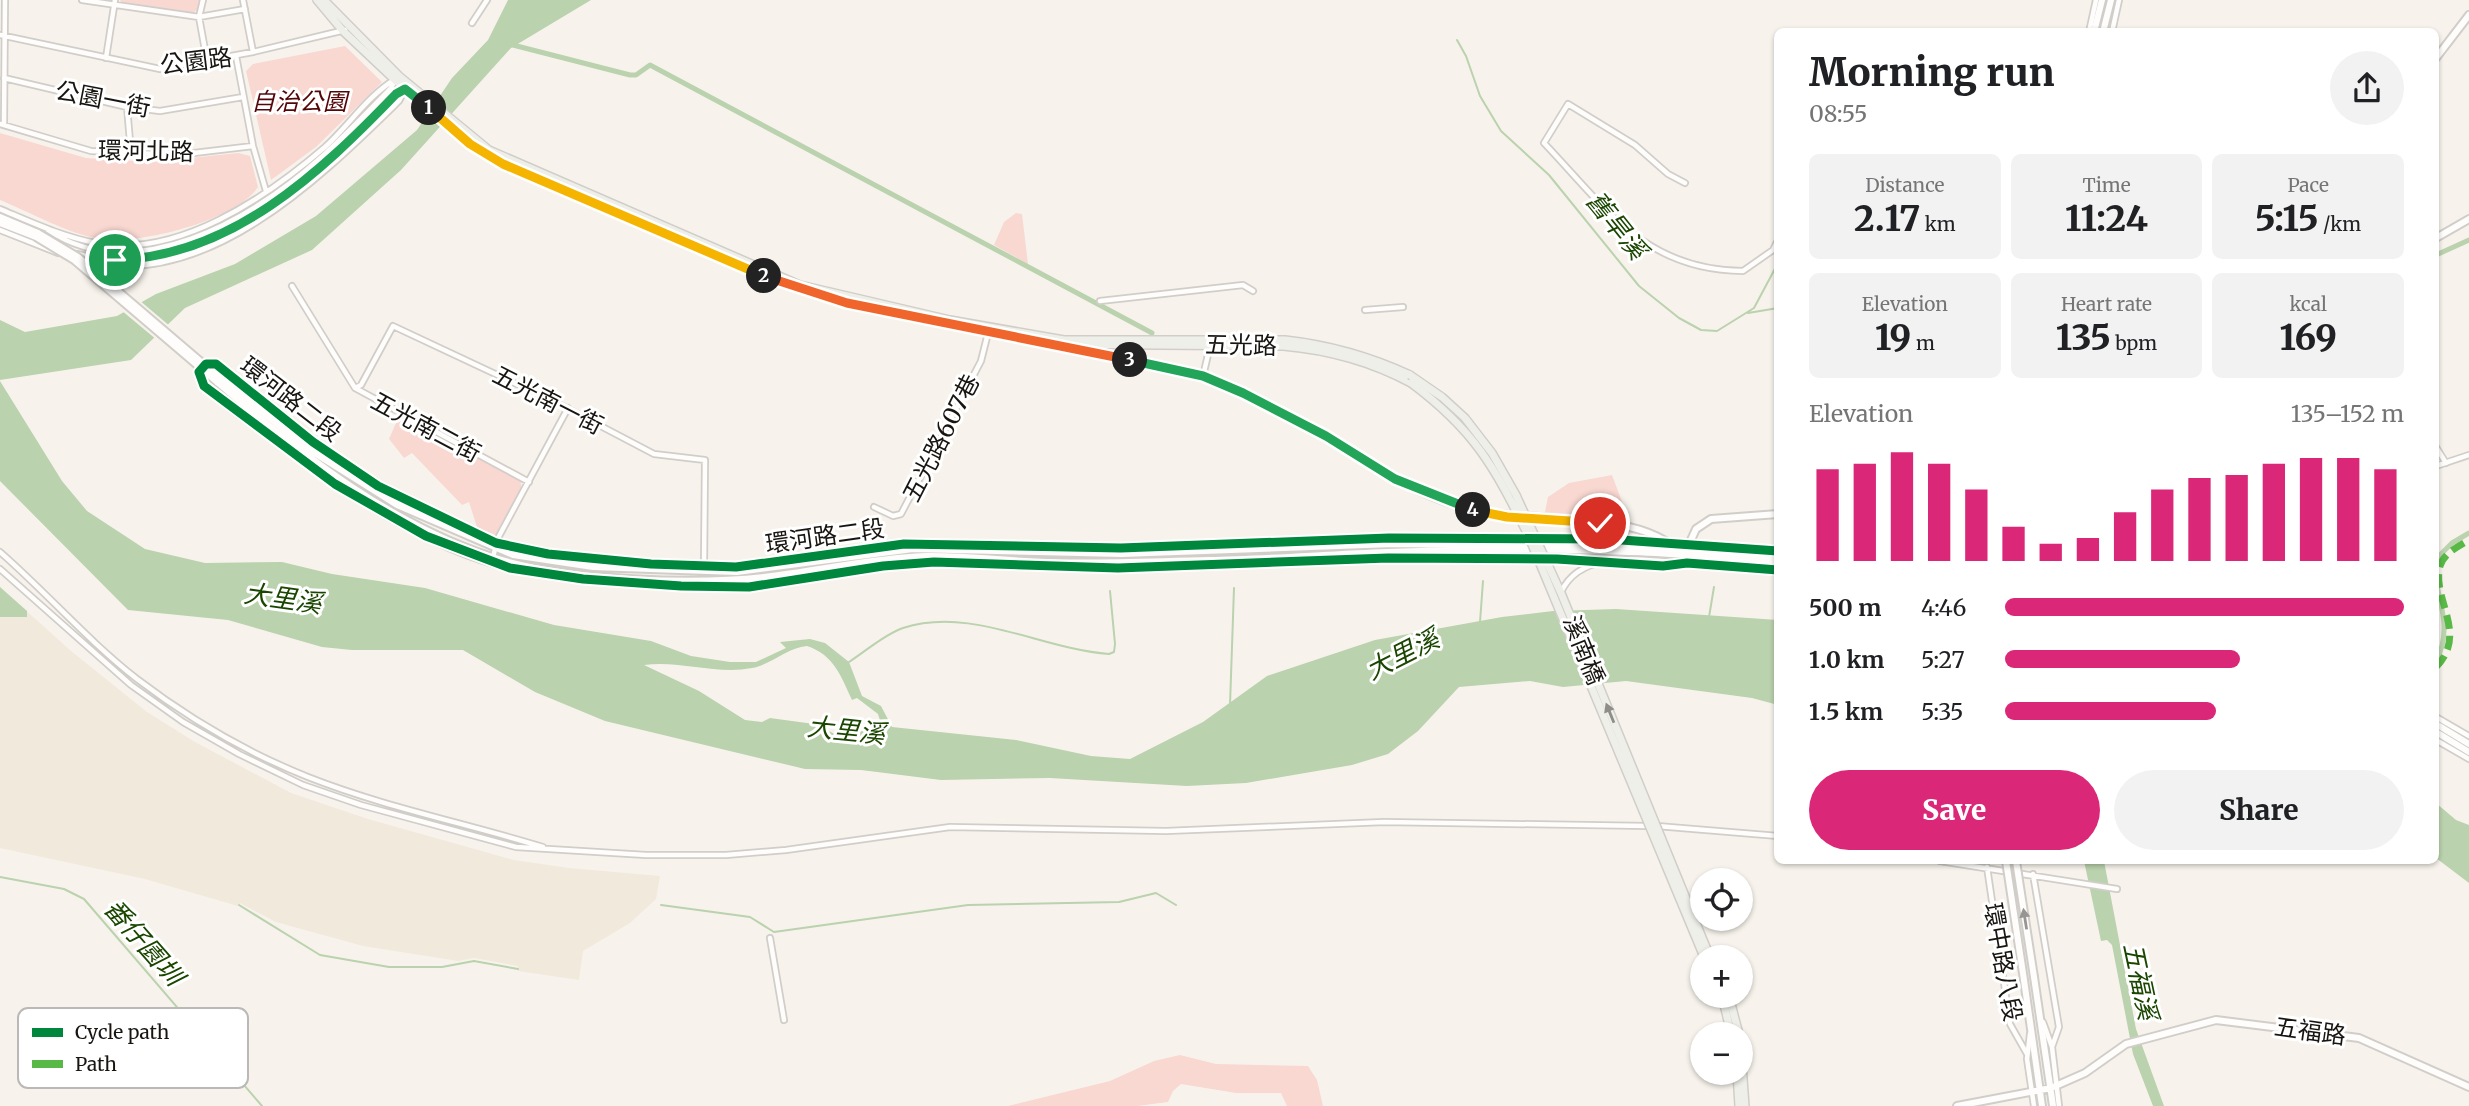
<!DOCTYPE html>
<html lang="en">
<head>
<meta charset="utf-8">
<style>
	:root { --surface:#fff; --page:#f2f2f2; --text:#202124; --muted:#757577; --accent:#db2777 }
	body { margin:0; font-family:Merriweather,"Noto Sans TC",serif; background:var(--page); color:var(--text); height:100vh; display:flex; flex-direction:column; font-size:26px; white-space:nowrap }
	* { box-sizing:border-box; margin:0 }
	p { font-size:23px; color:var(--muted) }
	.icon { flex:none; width:38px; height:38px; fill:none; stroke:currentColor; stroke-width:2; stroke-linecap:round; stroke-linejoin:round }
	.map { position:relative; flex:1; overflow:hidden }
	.sheet { position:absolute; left:1774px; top:28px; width:665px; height:836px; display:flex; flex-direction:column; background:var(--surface); border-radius:10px; box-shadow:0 2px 5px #0004 }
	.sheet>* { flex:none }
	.controls { position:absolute; left:1690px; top:868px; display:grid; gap:14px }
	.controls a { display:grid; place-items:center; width:63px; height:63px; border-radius:50%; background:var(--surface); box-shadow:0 2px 5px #0004; font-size:35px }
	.pin { position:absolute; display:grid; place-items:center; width:60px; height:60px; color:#fff; margin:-30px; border:4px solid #fff; border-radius:50%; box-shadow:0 2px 7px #0007 }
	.km { position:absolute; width:35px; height:35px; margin:-18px; border-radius:50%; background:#222; color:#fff; font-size:19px; line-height:35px; text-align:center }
	.round { display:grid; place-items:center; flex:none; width:74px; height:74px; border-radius:37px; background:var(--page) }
	.summary { display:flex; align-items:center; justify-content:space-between; height:119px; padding:0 35px }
	h1 { font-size:38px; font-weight:800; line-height:52px }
	.figures { display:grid; grid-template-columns:repeat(3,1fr); gap:10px; height:119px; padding:7px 35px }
	.figures div { display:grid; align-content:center; border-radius:10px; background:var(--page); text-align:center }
	.figures b { font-size:35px; font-weight:800 }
	.figures small { font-size:19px; font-weight:400 }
	.figures p { font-size:19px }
	.chart { height:196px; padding:14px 35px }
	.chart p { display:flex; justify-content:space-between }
	.chart svg { width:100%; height:126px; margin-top:7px; stroke:var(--accent); stroke-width:6 }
	.cta { display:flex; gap:14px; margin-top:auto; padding:14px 35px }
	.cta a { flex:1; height:80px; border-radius:42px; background:var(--accent); color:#fff; font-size:28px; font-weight:800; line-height:80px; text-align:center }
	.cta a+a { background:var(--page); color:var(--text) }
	ul { padding:0 35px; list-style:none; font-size:23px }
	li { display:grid; grid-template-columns:112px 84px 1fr; align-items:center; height:52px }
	li i { height:18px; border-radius:9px; background:var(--accent) }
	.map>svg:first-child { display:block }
	.built { fill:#f1e9db }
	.green { fill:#f8d8d1 }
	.water { fill:#bad2ad; fill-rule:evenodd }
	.pier { fill:#f7f3ec }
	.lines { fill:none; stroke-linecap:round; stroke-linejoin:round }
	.stream { stroke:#bad2ad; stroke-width:2 }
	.canal { stroke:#bad2ad; stroke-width:5 }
	.minor-casing { stroke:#d1cec9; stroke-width:8 }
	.tertiary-casing { stroke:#d1cec9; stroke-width:10 }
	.secondary-casing { stroke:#d1cec9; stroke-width:10 }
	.minor { stroke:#fefdfc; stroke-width:4.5 }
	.tertiary { stroke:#fefdfc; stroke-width:6 }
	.secondary { stroke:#efefe9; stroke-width:7 }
	.minor-bridge-casing { stroke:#d1cec9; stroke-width:8; stroke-linecap:butt }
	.tertiary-bridge-casing { stroke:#d1cec9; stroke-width:10; stroke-linecap:butt }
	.secondary-bridge-casing { stroke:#d1cec9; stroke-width:10; stroke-linecap:butt }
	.minor-bridge { stroke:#fefdfc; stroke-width:4.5 }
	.tertiary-bridge { stroke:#fefdfc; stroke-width:6 }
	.secondary-bridge { stroke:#efefe9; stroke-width:7 }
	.quiet { stroke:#58b947; stroke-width:7; stroke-dasharray:14 7; stroke-linecap:butt }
	.cycleway-casing { stroke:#fff; stroke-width:13 }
	.cycleway { stroke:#00873e; stroke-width:9 }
	.oneway { fill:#8e8d88 }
	.oneway2 { fill:#969592 }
	.split-1-casing { stroke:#fff; stroke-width:14 }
	.split-2-casing { stroke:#fff; stroke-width:14 }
	.split-3-casing { stroke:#fff; stroke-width:14 }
	.split-4-casing { stroke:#fff; stroke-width:14 }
	.split-5-casing { stroke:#fff; stroke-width:14 }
	.split-1 { stroke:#22a559; stroke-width:9 }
	.split-2 { stroke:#f5b400; stroke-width:9 }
	.split-3 { stroke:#f0652b; stroke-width:9 }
	.split-4 { stroke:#22a559; stroke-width:9 }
	.split-5 { stroke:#f5b400; stroke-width:9 }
	.labels { text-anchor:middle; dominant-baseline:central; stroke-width:6; stroke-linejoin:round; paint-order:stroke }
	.street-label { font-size:24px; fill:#181511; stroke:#fff }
	.park-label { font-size:24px; font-style:italic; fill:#530507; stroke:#fff }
	.water-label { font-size:26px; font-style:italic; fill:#1a4600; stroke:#fff }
	.key { fill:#fff; stroke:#bab9b8; stroke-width:2 }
	.key-label { font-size:19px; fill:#181511 }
</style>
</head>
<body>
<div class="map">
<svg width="2469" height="1106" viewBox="0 0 2469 1106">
	<rect width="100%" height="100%" fill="#f7f3ec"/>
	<path class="built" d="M0 587 71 651 147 712 195 742 291 793 368 819 514 860 569 868 660 876 656 899 630 923 583 951 579 980 518 971V966L474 958 458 961 363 946 276 922 240 903 238 906 145 879 0 848Z"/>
	<path class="green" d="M120 0H199L197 10 193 13 122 3Z
		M345 46 382 82 316 147 271 180 246 71 253 64Z
		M0 133 86 158 152 162 238 153 250 156 258 187C236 221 139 245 100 239 66 233 32 213 0 200Z
		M1016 213 1022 214 1028 264 994 245 1004 222Z
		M399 416 521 481V489L495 535 477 527 469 502 462 505 412 453 404 458 389 439Z
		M1612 475 1624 507 1620 517 1545 512 1548 497 1569 483Z
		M1180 1055 1216 1064 1308 1066 1317 1080 1323 1106H1287L1281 1093H1236L1181 1084 1173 1091 1168 1102 1137 1106H1008L1110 1081 1154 1061Z"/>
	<path class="water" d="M508 0H591L511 48 401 170 312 250 185 308 131 360 0 380V320L25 332 117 316 156 294 235 264 316 216 417 130 452 78 488 40Z
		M0 381 62 481 87 511 145 549 205 563 282 562 332 574 425 588 554 625 651 641 691 656 730 662H756L786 648 780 642 810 639 825 643 849 662 862 696 881 706 892 727 1016 740 1091 756 1130 759 1203 722 1267 676 1375 640 1502 617 1553 611 1616 609 1778 620V705L1752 698 1626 681 1563 687 1530 681 1459 687 1418 731 1388 754 1352 765 1246 783 1187 786 1050 778 941 780 861 770 805 769 605 721 535 692 463 650H352L322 647 228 620 128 610 0 481ZM807 646C834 655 841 676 852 700L857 698 878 714 882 727 839 736 814 724 770 718 762 722 745 720 699 691 644 665C680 660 716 675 752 668 772 664 787 648 807 646Z
		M0 587 27 611V617H0Z
		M2436 803 2456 820 2469 825V883L2436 858Z
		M2084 861H2104L2136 1029 2164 1106H2153L2133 1054 2112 945 2107 940 2101 941Z"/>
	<path class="pier" d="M139 300 171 327 157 340 121 310Z"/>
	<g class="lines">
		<path class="stream" d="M1457 40 1466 56 1480 96 1501 131 1549 175 1639 286 1679 318 1701 330 1717 331 1754 308 1778 263
			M1748 313 1778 308
			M1709 617 1714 587
			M1480 622 1483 581
			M849 662C866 651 885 634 903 628 971 606 1041 649 1109 654L1114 652 1115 644 1110 591
			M1230 705 1234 588
			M0 877 64 889 84 899 262 1106
			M239 905 320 955 389 967H442L474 961 518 969
			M661 905 750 917 774 932 968 905 1119 902 1156 893 1176 905"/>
		<path class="canal" d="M509 44 630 75H636L650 65 1152 333
			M2436 255 2469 240
			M2436 559 2452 543 2469 533
			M2436 582C2443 612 2450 634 2436 662"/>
		<g class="minor-casing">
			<path id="minor" d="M82 0 199 17 245 9
				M203 0 199 17 207 61
				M243 0 253 52
				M472 23 487 0
				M2089 32 2096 0
				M2112 32 2119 0
				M0 35 160 69 253 52 345 30
				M236 56 253 146 266 191
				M106 58 115 0
				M4 78 127 107 160 111 243 97
				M127 107 131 153
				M0 124 91 151 177 155 253 146
				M4 125 5 0
				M1685 183 1668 174 1635 145 1568 104 1544 143C1606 208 1644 270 1743 271L1773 250 1778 240
				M0 209C31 222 63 237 96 243 177 259 267 197 325 147 348 126 368 96 394 80
				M0 230 58 253
				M48 230C134 288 252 219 318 160 344 137 367 112 391 88L395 80
				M77 254C205 285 314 178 396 94L406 88
				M86 262C208 290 321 177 399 101L405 89
				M292 286 355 388 529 482
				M1100 301 1243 285 1253 291
				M1365 310 1403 307
				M1203 376 1210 346
				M355 388 361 385 393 326 555 402 654 454 705 460 704 567
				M2436 447 2446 463
				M2436 466 2469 455
				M874 507 893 516 901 514 981 361 988 333
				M0 552C47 593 87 640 137 679 188 718 248 753 308 777 384 807 465 823 543 847
				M493 557 498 538 568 408
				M1599 562C1439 552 1280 565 1120 568 1059 569 998 562 936 562 875 562 814 580 754 586 715 590 674 586 636 583 595 580 552 578 511 569 424 548 344 492 273 439 255 426 201 393 199 372L206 364H216L313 442 378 486 496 543 548 554 651 564 736 567 904 544 1121 548 1389 538 1607 539 1778 551
				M1608 562 1687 563 1778 570
				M0 569 131 685 183 722 239 754 303 785 361 805 516 847 646 855H726L786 850 950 827 1166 831 1384 822 1648 826
				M2436 717 2469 736
				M2436 740 2469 759
				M1657 826 1778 836
				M1940 861 2117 889
				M1987 867 2010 1024 2027 1054
				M2033 874 2059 1027 2052 1047
				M770 938 784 1020
				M2043 1022 2052 1047 2059 1106
				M2030 1034 2027 1059 2034 1106"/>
		</g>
		<g class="tertiary-casing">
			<path id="tertiary" d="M2094 32 2102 0
				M2103 32 2111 0
				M2436 58 2469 15
				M0 217 38 233
				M0 223 36 237
				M2436 238 2469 219
				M1067 347C1112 357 1159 362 1203 376 1222 382 1242 392 1261 401 1333 436 1399 494 1478 511 1533 523 1659 508 1687 563
				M220 378 308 449 397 505 513 555 593 567 737 572 913 549 1122 554 1393 544 1622 547 1778 557
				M217 382C301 454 397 530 505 561 574 580 692 585 764 577 817 571 871 558 925 556 966 555 1006 561 1047 562 1101 564 1155 561 1209 560 1269 559 1328 554 1388 552 1517 547 1650 549 1778 563
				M1686 551 1696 529 1711 519 1778 514
				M2436 724 2469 744
				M2436 732 2469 752
				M2034 977 2053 1106
				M2024 980 2042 1106
				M1957 1106 2051 1088 2085 1073 2126 1044 2216 1020 2359 1038 2469 1087"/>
		</g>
		<g class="secondary-casing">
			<path id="secondary" d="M317 0 343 31 395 80 486 155 753 273 847 303 1046 344 1283 346C1329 350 1370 361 1411 383
				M324 0 399 76 489 150 800 285 950 320 1064 340H1285C1330 345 1369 356 1410 375
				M1722 996 1731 1034
				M1729 996 1739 1034
				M1741 1051 1745 1106
				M1737 1073 1739 1106"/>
		</g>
		<use href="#minor" class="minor"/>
		<use href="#tertiary" class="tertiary"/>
		<use href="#secondary" class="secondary"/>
		<g class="minor-bridge-casing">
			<path id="minor-bridge" d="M1561 592C1582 547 1647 561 1687 563"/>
		</g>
		<g class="tertiary-bridge-casing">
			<path id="tertiary-bridge" d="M38 233 78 257 220 378
				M36 237 74 260 217 382
				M2006 861 2024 980
				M2016 861 2034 977"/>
		</g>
		<g class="secondary-bridge-casing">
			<path id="secondary-bridge" d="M1410 375 1442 397 1465 418 1492 453 1516 495 1561 593 1710 957
				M1411 383C1474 430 1494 466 1528 535L1704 957"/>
		</g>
		<use href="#minor-bridge" class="minor-bridge"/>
		<use href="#tertiary-bridge" class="tertiary-bridge"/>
		<use href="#secondary-bridge" class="secondary-bridge"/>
		<path class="quiet" d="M2436 667C2469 634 2431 598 2440 566 2444 553 2459 546 2469 540"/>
		<g class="cycleway-casing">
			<path id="cycleway" d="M1778 551 1607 539 1389 538 1121 548 904 544 736 567 651 564 548 554 496 543 378 486 313 442 216 364H206L199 372 204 386 335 484 426 536 510 568 583 579 681 586 749 587 883 566 934 562 1118 568 1388 558 1557 559 1663 566 1687 563 1778 570"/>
		</g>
		<use href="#cycleway" class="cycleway"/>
	</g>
	<defs><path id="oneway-solid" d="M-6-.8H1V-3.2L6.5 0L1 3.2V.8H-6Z" transform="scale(1.75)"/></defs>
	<use class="oneway" href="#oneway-solid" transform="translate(1610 713) rotate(-112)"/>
	<use class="oneway2" href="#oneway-solid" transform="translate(2025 919) rotate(-99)"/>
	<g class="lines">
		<g class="split-1-casing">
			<path id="split-1" d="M115 260C231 257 320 173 396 94L405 89 429 108"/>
		</g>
		<g class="split-2-casing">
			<path id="split-2" d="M429 108 470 144 503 164 764 276"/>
		</g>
		<g class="split-3-casing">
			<path id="split-3" d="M764 276 847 303 1130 360"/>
		</g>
		<g class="split-4-casing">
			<path id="split-4" d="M1130 360 1203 376 1243 393 1326 436 1395 479 1473 510"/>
		</g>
		<g class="split-5-casing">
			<path id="split-5" d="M1473 510 1507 517 1600 523"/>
		</g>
		<use href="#split-1" class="split-1"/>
		<use href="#split-2" class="split-2"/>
		<use href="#split-3" class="split-3"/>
		<use href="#split-4" class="split-4"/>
		<use href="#split-5" class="split-5"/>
	</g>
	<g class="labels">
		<g class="street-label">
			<text transform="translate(196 61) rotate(-7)">公園路</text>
			<text transform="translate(103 99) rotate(11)">公園一街</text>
			<text transform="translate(146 151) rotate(1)">環河北路</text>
			<text transform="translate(1241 345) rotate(1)">五光路</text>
			<text transform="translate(291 399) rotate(38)">環河路二段</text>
			<text transform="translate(548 400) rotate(27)">五光南一街</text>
			<text transform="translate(426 427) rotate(28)">五光南二街</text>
			<text transform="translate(941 438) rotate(-63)">五光路607巷</text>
			<text transform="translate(825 536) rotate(-8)">環河路二段</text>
			<text transform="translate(1584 650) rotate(68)">溪南橋</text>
			<text transform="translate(2003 962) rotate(80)">環中路八段</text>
			<text transform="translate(2310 1031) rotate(8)">五福路</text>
		</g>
		<g class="park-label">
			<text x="299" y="101">自治公園</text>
		</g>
		<g class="water-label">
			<text transform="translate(1617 225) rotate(51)">舊旱溪</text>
			<text transform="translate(283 598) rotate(8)">大里溪</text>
			<text transform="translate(1402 654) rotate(-27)">大里溪</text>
			<text transform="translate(846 730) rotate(6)">大里溪</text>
			<text transform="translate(144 942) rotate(49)">番仔園圳</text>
			<text transform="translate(2141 981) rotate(78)">五福溪</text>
		</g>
	</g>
	<rect x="18" y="1008" width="230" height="80" rx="10" class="key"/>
	<rect x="32" y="1028" width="31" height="9" fill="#00873e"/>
	<rect x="32" y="1060" width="31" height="8" fill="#58b947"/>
	<g class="key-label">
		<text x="75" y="1039">Cycle path</text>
		<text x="75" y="1071">Path</text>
	</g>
</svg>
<div class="controls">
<a><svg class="icon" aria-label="locate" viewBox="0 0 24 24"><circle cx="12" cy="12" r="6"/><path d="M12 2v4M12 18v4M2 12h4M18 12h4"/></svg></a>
<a>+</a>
<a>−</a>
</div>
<div class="pin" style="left:115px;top:260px;background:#1e9e55"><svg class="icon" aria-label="arrive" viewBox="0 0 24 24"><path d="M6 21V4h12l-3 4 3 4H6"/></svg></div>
<div class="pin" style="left:1600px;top:523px;background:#d93025"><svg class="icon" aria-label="check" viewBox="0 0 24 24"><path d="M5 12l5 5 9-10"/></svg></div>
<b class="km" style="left:429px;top:108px">1</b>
<b class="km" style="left:764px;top:276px">2</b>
<b class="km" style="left:1130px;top:360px">3</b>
<b class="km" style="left:1473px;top:510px">4</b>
<section class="sheet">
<div class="summary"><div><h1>Morning run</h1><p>08:55</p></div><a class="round"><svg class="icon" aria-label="share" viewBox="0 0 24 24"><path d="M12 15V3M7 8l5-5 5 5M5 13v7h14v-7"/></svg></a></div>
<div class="figures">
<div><p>Distance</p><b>2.17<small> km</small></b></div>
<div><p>Time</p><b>11:24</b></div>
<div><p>Pace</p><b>5:15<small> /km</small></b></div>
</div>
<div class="figures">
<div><p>Elevation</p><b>19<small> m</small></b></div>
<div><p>Heart rate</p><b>135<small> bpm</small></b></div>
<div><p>kcal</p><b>169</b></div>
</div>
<div class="chart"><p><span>Elevation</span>135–152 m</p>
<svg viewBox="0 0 160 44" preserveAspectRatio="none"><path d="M5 44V12M15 44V10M25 44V6M35 44V10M45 44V19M55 44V32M65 44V38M75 44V36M85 44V27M95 44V19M105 44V15M115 44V14M125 44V10M135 44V8M145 44V8M155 44V12"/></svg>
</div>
<ul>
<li><b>500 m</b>4:46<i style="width:100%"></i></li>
<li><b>1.0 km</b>5:27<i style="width:59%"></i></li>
<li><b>1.5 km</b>5:35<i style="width:53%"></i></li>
</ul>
<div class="cta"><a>Save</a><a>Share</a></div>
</section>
</div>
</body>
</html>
